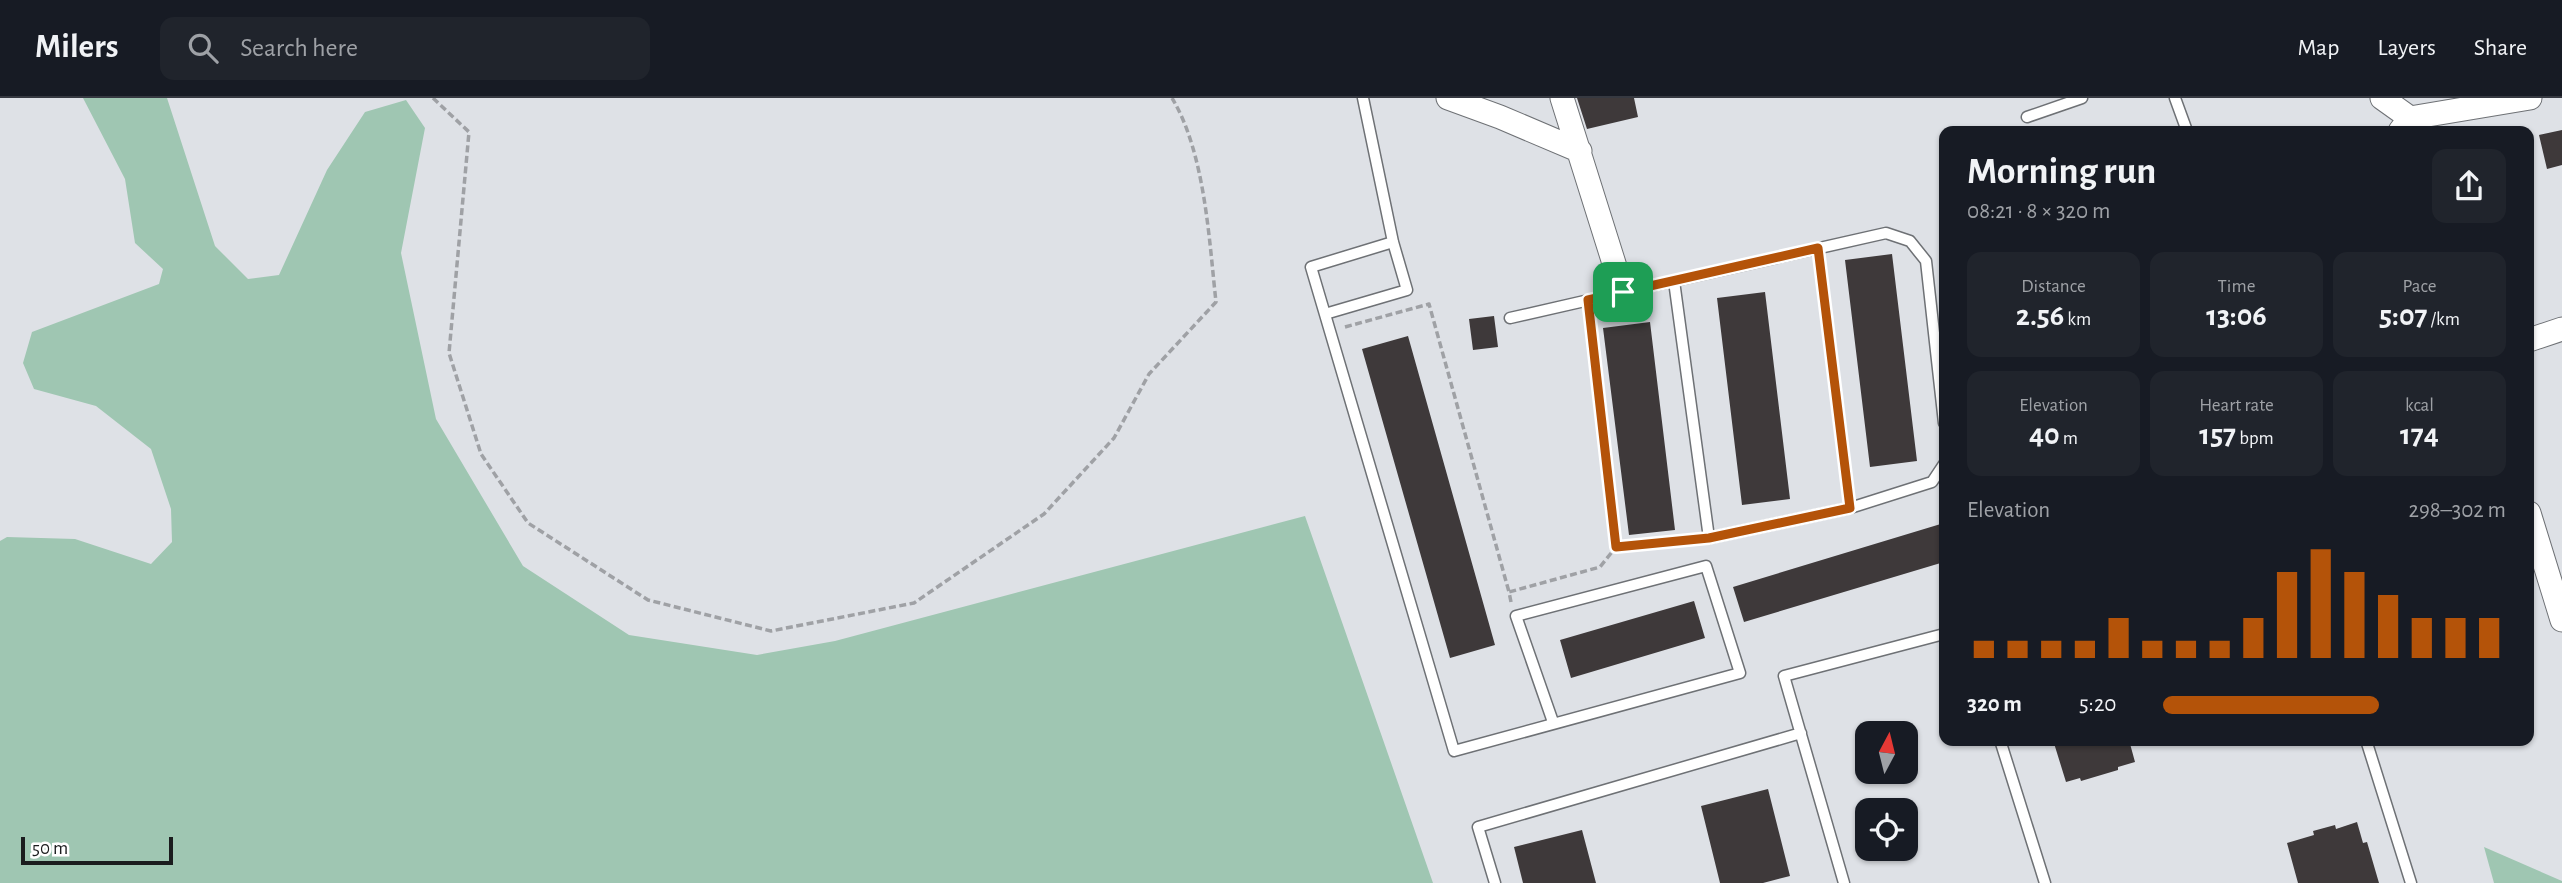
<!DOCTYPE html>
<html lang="en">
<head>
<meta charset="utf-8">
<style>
	:root { --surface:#171b24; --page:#20242c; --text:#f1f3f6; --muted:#9ea1a6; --line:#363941; --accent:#b45309 }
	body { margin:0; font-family:"Alegreya Sans",sans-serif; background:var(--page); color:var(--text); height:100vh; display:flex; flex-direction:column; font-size:26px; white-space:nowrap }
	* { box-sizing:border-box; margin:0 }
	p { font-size:23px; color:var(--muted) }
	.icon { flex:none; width:38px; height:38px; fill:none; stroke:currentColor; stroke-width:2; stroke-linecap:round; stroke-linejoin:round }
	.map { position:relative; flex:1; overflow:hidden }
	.sheet { position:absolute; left:1939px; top:28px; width:595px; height:620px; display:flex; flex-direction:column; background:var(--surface); border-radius:14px; box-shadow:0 2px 5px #0004 }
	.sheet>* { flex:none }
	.needle { width:46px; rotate:7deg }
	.controls { position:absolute; left:1855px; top:623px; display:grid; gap:14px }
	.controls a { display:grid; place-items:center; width:63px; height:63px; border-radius:14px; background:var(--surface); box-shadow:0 2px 5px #0004; font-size:35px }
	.scale { position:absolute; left:21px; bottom:18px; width:152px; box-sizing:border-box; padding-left:7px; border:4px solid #1b1c1e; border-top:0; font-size:19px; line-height:24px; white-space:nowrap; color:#1b1c1e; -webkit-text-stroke:5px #fff; paint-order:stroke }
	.pin { position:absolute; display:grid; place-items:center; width:60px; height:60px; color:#fff; margin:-30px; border-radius:14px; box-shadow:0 4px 10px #0006 }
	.round { display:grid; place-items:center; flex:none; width:74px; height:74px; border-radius:14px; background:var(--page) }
	.head { display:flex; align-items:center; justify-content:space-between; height:119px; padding:0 28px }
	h1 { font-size:38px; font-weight:700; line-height:52px }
	.figures { display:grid; grid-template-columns:repeat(3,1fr); gap:10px; height:119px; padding:7px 28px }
	.figures div { display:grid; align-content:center; border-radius:14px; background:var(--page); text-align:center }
	.figures b { font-size:30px; font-weight:700 }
	.figures small { font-size:19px; font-weight:400 }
	.figures p { font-size:19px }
	.chart { height:196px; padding:14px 28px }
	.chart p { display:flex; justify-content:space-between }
	.chart svg { width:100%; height:126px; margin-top:7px; stroke:var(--accent); stroke-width:6 }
	ul { padding:0 28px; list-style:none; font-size:23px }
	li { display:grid; grid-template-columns:112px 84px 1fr; align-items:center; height:52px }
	li i { height:18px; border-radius:9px; background:var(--accent) }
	header { display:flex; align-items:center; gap:42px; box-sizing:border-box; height:98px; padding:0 35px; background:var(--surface); border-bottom:2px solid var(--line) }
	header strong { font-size:33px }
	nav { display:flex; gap:38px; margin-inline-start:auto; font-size:24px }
	.search { width:490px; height:63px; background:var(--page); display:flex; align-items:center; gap:18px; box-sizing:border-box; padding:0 24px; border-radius:14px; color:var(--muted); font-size:26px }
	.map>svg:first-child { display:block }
	.green { fill:#9fc6b2 }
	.building { fill:#3e393a }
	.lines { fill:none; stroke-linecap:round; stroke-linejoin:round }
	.service-casing { stroke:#6e7175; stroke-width:13 }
	.minor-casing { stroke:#6e7175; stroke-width:25 }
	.path { stroke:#9fa1a5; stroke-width:3.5; stroke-dasharray:7 3.5; stroke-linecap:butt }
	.service { stroke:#fff; stroke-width:10 }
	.minor { stroke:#fff; stroke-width:23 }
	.route-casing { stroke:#fff; stroke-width:14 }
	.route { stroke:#b45309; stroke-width:9 }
</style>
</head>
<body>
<header>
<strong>Milers</strong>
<div class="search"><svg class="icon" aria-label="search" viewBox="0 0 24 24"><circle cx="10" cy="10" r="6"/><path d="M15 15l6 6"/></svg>Search here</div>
<nav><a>Map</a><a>Layers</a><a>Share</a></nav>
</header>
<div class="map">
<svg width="2562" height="785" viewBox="0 0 2562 785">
	<rect width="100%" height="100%" fill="#dee1e6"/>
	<path class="green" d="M83 0H167L215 148 248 181 279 177 327 72 365 14 406 2 425 30 401 155 436 321 523 468 629 537 757 557 835 543 1305 418 1433 785H0V443L7 439 75 441 151 466 172 444 171 411 151 351 96 308 34 291 23 265 32 234 159 186 163 171 135 145 125 81Z
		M2484 749 2562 783V785H2494Z"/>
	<path class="building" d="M1577 0H1634L1638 19 1587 31Z
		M2562 32V67L2547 71 2539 37Z
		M1892 156 1917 363 1870 369 1845 162Z
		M1765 194 1790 401 1742 407 1717 200Z
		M1494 218 1498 249 1473 252 1469 221Z
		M1650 224 1675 432 1629 437 1603 230Z
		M1408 238 1495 547 1450 560 1362 251Z
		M1944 425V464L1744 524 1733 489Z
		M1694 503 1705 540 1571 580 1560 542Z
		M2053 642H2129L2135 664 2118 669V672L2081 683 2080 680 2066 684Z
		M1768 691 1790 778 1763 785H1720L1701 708Z
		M2357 724 2363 745 2367 744 2379 785H2298L2287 745 2314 737 2313 733 2335 727 2336 731Z
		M1582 732 1596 785H1523L1514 749Z"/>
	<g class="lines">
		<g class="service-casing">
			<path id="service" d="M2175 0 2187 33
				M2027 19 2082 0
				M1393 144 1311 169 1454 653 1740 575 1706 468 1516 518 1553 624
				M1674 183 1886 135 1910 143 1926 163 1944 325
				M1623 194 1674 183 1709 440 1850 410 1932 384 1944 366
				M1325 216 1407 192 1393 144 1363 0
				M1510 220 1589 202
				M2000 642 2045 785
				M2366 642 2411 785
				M1495 785 1478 729 1801 635
				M1844 785 1784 578 1944 536"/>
		</g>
		<g class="minor-casing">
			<path id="minor" d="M1448 0 1500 19 1580 53
				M1562 0 1623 194
				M2382 0 2410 20 2400 33
				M2410 20 2530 0
				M2529 242 2562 231
				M2529 415 2562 522"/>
		</g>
		<path class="path" d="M433 0 469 34 449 255 481 356 528 425 648 502 771 533 914 505 1044 416 1114 340 1149 276 1216 204C1209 141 1205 55 1172 0
			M1820 166 1848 394
			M1590 218 1616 449 1694 442
			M1345 229 1429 206 1509 494
			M1511 504 1509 494 1600 469 1616 449"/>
		<use href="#service" class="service"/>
		<use href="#minor" class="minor"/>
	</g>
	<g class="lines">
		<g class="route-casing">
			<path id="route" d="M1818 150 1850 410 1709 440 1616 449 1588 202Z"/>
		</g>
		<use href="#route" class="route"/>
	</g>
</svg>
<div class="controls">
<a><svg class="needle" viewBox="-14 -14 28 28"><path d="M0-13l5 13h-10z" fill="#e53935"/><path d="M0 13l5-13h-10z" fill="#9ea1a6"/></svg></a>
<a><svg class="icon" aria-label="locate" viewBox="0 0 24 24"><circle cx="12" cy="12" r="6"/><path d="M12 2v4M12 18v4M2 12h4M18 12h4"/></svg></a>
</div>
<div class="scale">50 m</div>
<div class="pin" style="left:1623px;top:194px;background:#1e9e55"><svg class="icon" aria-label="arrive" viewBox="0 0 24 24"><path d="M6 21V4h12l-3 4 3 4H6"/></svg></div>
<section class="sheet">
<div class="head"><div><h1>Morning run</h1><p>08:21 · 8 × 320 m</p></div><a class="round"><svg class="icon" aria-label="share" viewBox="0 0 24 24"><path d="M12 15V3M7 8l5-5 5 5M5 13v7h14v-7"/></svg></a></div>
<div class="figures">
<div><p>Distance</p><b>2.56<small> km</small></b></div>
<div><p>Time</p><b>13:06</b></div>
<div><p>Pace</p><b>5:07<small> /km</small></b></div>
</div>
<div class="figures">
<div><p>Elevation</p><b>40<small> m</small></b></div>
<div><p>Heart rate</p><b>157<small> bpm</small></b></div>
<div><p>kcal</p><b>174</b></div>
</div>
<div class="chart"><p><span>Elevation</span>298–302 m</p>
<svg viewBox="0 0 160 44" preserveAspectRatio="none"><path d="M5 44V38M15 44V38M25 44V38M35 44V38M45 44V30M55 44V38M65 44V38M75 44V38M85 44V30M95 44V14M105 44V6M115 44V14M125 44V22M135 44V30M145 44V30M155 44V30"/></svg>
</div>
<ul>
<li><b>320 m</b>5:20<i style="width:63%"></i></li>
</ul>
</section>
</div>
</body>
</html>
